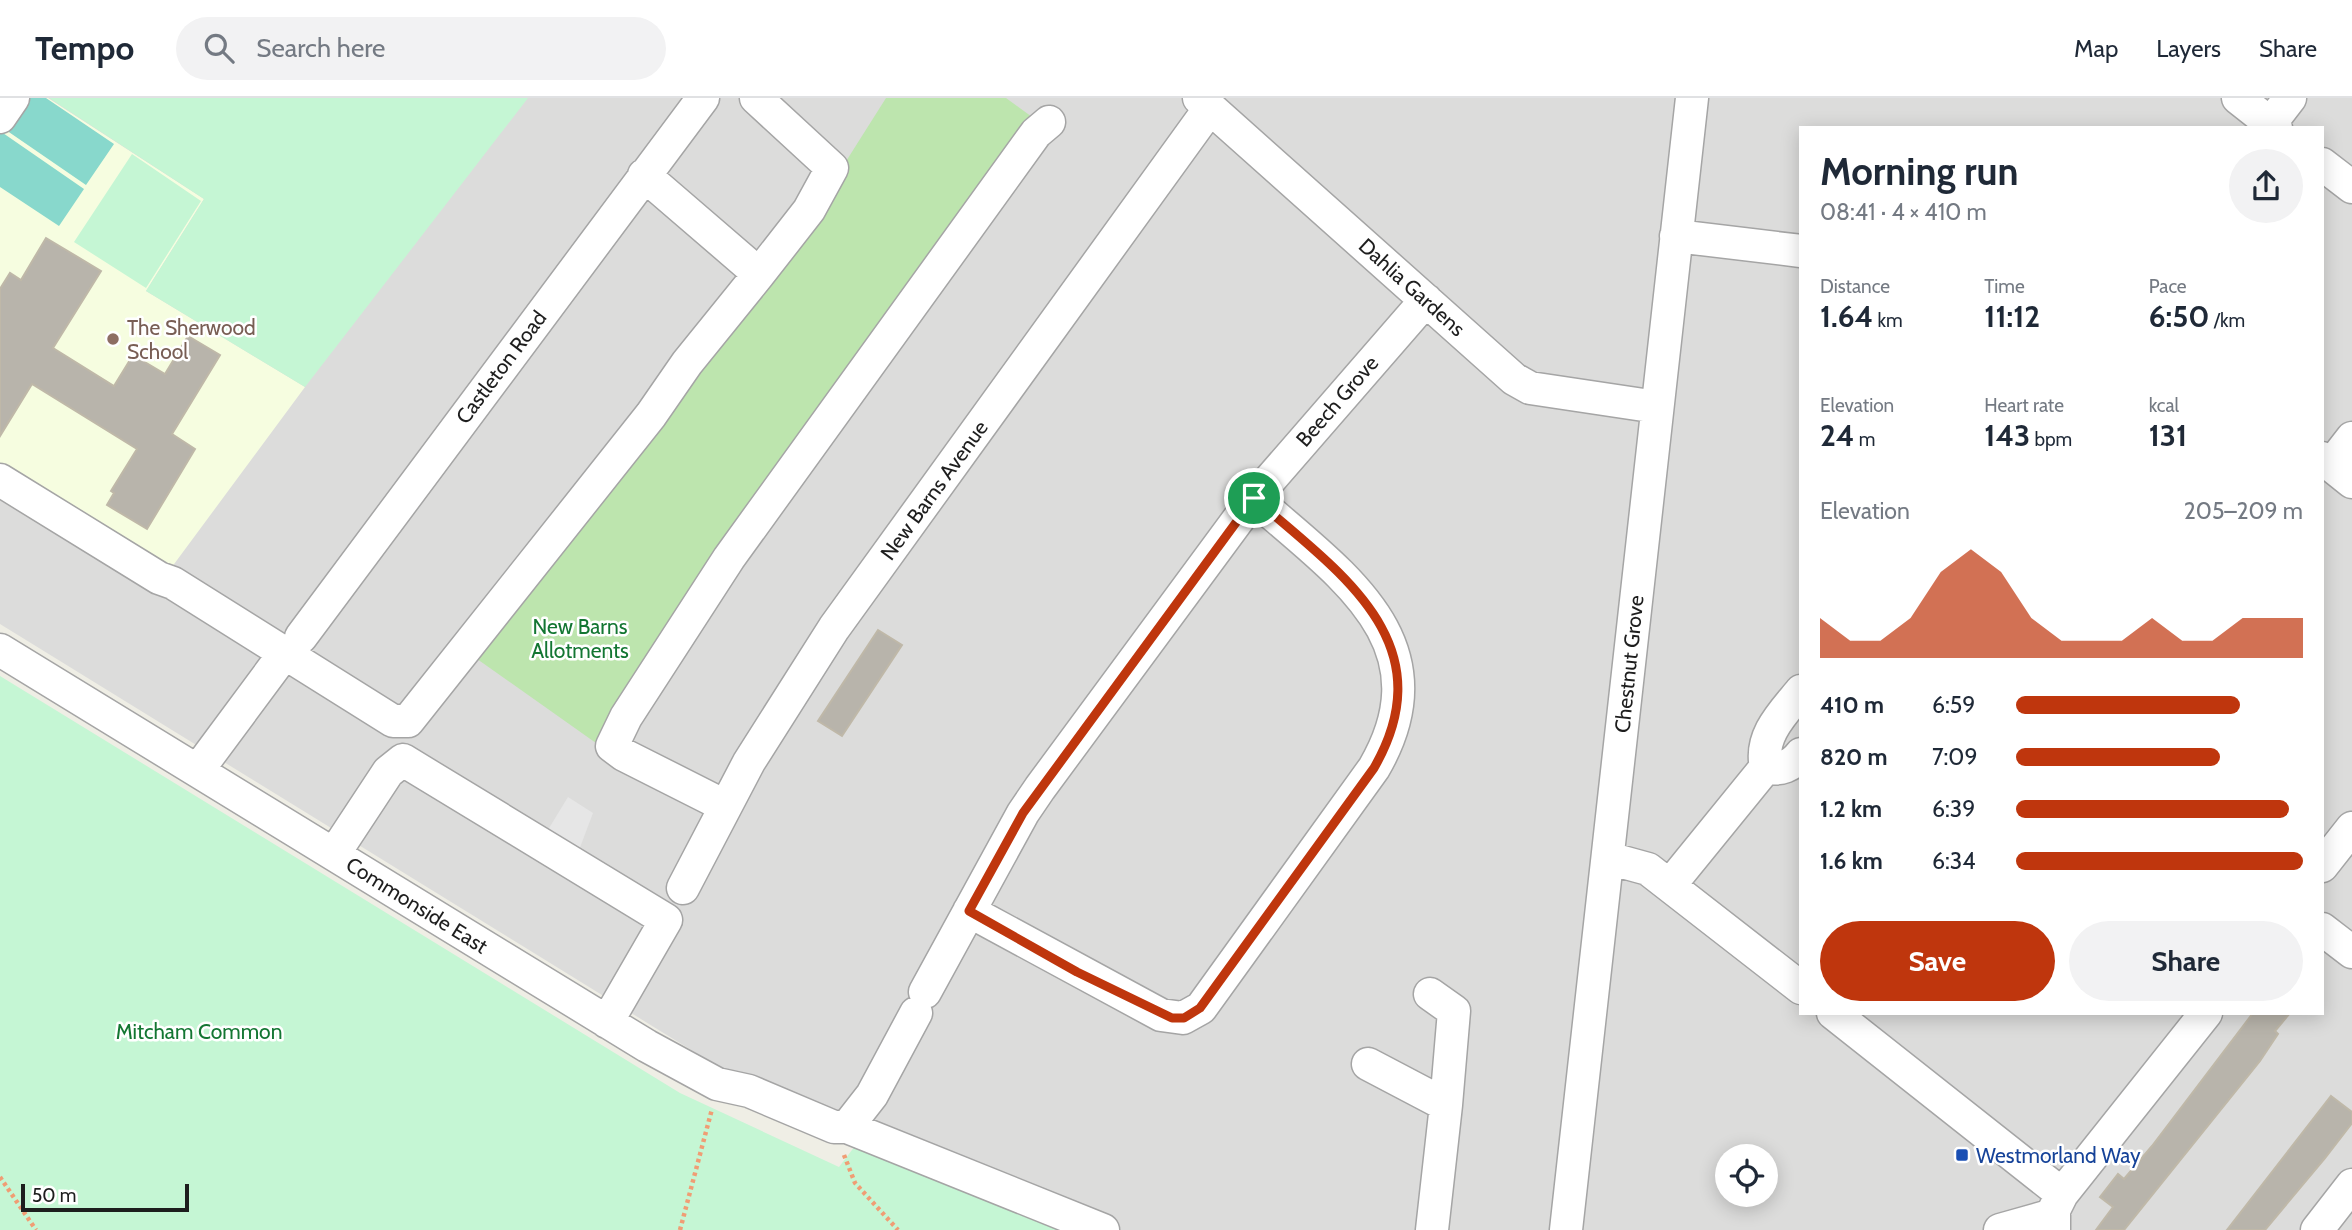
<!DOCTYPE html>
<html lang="en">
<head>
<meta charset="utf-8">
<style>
	:root { --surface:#fff; --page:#f2f2f3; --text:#1f2937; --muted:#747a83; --line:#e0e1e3; --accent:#bf360d }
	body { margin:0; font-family:Cabin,sans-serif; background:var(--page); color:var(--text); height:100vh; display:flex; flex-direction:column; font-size:26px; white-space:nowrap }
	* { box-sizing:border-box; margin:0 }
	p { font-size:23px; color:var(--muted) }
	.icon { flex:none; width:38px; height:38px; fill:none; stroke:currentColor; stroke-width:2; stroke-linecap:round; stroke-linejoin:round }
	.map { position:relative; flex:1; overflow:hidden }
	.details { position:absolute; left:1799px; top:28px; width:525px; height:889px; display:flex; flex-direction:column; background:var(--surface); border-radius:0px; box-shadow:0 4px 18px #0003 }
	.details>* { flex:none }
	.controls { position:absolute; left:1715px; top:1046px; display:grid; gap:14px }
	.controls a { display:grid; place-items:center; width:63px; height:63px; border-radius:50%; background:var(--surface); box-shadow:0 4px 18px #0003; font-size:35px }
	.scale { position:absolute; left:21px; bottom:18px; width:168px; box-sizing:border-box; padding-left:7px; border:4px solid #1e1e1e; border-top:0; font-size:19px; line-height:24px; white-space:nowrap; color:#1e1e1e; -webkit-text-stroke:5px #fff; paint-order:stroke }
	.pin { position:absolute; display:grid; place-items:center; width:60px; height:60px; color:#fff; margin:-30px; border:4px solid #fff; border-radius:50%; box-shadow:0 2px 7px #0007 }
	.round { display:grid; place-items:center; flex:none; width:74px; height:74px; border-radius:37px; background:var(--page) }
	.headline { display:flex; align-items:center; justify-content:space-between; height:119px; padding:0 21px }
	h1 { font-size:38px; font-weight:800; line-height:52px }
	.metrics { display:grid; grid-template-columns:repeat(3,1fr); gap:10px; height:119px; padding:7px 21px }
	.metrics div { display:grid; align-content:center }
	.metrics b { font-size:30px; font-weight:800 }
	.metrics small { font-size:19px; font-weight:400 }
	.metrics p { font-size:19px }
	.chart { height:196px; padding:14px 21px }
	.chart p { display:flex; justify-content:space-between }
	.chart svg { width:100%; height:126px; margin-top:7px; fill:var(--accent); opacity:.7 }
	.button { display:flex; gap:14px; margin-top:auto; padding:14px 21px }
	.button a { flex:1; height:80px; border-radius:42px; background:var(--accent); color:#fff; font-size:28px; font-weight:800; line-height:80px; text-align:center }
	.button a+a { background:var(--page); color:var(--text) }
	ul { padding:0 21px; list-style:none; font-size:23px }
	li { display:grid; grid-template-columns:112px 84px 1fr; align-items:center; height:52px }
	li i { height:18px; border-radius:9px; background:var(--accent) }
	header { display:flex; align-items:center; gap:42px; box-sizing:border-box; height:98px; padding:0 35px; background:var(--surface); border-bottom:2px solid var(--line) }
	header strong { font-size:33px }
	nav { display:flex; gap:38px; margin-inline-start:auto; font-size:24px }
	.search { width:490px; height:63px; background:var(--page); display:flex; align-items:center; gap:18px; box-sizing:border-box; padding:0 24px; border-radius:38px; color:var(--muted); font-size:26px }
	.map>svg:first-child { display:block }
	.residential { fill:#dcdcdb; fill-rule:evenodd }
	.education { fill:#f6fde0 }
	.grass { fill:#bde5ae }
	.park { fill:#c5f6d4 }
	.pitch { fill:#88d8cc }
	.parking { fill:#e6e6e6 }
	.building { fill:#b8b4ab; stroke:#bfb8a8; stroke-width:2 }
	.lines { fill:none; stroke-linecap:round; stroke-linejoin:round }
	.minor-casing { stroke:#a5a5a5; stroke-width:35 }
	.path { stroke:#f09d74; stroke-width:4.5; stroke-dasharray:3.5 3.5; stroke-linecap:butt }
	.minor { stroke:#fff; stroke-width:32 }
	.route-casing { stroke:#fff; stroke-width:14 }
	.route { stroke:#bf360d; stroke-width:9 }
	.education-dot { fill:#8d6e63; stroke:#fff; stroke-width:2.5 }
	.transit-dot { fill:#1a4fb4; stroke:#fff; stroke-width:2.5 }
	.labels { text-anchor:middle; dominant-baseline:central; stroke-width:5; stroke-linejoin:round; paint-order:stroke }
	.street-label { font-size:21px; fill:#1e1e1e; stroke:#fff }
	.education-label { font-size:21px; fill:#785e54; stroke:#fff; text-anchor:start }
	.park-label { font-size:21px; fill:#137632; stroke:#fff }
	.transit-label { font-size:21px; fill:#164399; stroke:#fff; text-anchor:start }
</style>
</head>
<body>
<header>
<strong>Tempo</strong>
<div class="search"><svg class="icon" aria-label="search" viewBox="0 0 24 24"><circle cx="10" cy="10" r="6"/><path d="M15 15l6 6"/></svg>Search here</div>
<nav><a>Map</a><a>Layers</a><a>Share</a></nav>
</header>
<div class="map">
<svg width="2352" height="1132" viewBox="0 0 2352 1132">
	<rect width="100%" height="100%" fill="#efeee5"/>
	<path class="residential" d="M0 0H2352V1132H1117L735 979 0 526ZM1801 30H2322V915H1801ZM1727 1059H1766V1097H1727Z"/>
	<path class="education" d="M19 0H48L204 101 146 193 305 289 166 477 0 374V28Z"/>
	<path class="grass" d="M886 0H1006L1039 24 603 650 470 556 819 106Z"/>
	<path class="park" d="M49 0H528L305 289 146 193 204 101Z
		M132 56 201 103 146 190 74 144Z
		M0 578 680 995 839 1069 855 1048 1089 1132H0Z"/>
	<path class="pitch" d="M23 0H46L114 46 86 87 3 30Z
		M0 33 84 91 59 128 0 89Z"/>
	<path class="parking" d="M568 699 593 715 576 760 543 740Z"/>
	<path class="building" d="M46 140 101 173 53 250 114 288 133 257 165 276 188 238 220 257 172 336 195 351 147 431 107 407 114 395 111 393 137 351 32 286 0 338V191L10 175 21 182Z
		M878 532 902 547 842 638 818 623Z
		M2253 915H2290L2275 933 2278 936 2260 963 2124 1132H2096L2113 1109 2100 1099 2118 1076 2124 1081 2152 1048Z
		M2331 998 2352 1014V1025L2325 1060 2265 1132H2227Z"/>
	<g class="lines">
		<g class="minor-casing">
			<path id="minor" d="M756 0 832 70 809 112 759 176
				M1199 0 1514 281 1530 290 1657 309
				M2238 0 2276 30
				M0 19 13 0
				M2267 30 2290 0
				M2322 66 2352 89
				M1676 138 1801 153
				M2322 360 2352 384
				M2331 367 2352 340
				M0 382 159 480 173 485 393 623H408L651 317 687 265 759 176 644 77
				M301 539 703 0
				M0 552 647 948 717 986 749 993 834 1029H847L1103 1132
				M1766 669C1780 673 1792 668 1801 656
				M198 672 284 556
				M725 708 624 657 612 648 626 619 729 460 1036 35 1049 24
				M334 756 388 674 403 662 666 822 607 924
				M1608 760 1648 771 1801 890
				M2322 768 2352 730
				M1670 787 1766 669C1759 638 1783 615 1801 593
				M683 790 749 664 834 530 1210 10
				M969 813 1161 917 1183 920 1201 910 1374 670C1448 543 1337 474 1254 400
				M2322 831 2352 854
				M925 894 1023 715 1040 690 1254 400 1426 202
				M1430 896 1454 913 1446 1007
				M1833 915 2062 1096
				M1368 966 1446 1007 1432 1132
				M847 1029 872 997 916 915
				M1566 1132 1692 0
				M2000 1132 2053 1117
				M2054 1132V1112L2062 1096 2206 915
				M2317 1132 2352 1087"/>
		</g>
		<path class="path" d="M844 1057 855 1085 898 1132
			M0 1079 36 1132
			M680 1132 712 1011"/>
		<use href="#minor" class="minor"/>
	</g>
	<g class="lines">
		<g class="route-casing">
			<path id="route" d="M1254 400C1337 473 1447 543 1374 670L1200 910 1184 920H1172L1077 874 969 813 1023 715Z"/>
		</g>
		<use href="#route" class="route"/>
	</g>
	<circle class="education-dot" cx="113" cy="241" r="7"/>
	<rect class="transit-dot" x="1955" y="1050" width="14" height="14" rx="3.5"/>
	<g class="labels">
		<g class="street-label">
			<text transform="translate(1412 189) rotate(42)">Dahlia Gardens</text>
			<text transform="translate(501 269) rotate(-53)">Castleton Road</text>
			<text transform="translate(1337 303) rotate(-49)">Beech Grove</text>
			<text transform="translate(934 392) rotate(-54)">New Barns Avenue</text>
			<text transform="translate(1629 566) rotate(-84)">Chestnut Grove</text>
			<text transform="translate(417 807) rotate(32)">Commonside East</text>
		</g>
		<g class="education-label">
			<text x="127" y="229">The Sherwood<tspan x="127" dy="24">School</tspan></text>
		</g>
		<g class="park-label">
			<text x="580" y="528">New Barns<tspan x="580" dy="24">Allotments</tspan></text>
			<text x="199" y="933">Mitcham Common</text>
		</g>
		<g class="transit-label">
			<text x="1976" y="1057">Westmorland Way</text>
		</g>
	</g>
</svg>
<div class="controls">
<a><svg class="icon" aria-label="locate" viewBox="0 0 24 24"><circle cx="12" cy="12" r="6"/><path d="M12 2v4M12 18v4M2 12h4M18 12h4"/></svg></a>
</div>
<div class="scale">50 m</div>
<div class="pin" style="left:1254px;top:400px;background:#1e9e55"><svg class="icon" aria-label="arrive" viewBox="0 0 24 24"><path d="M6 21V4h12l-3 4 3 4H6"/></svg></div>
<section class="details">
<div class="headline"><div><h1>Morning run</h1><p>08:41 · 4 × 410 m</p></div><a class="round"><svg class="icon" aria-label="share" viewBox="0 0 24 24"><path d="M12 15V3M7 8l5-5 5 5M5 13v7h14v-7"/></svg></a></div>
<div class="metrics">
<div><p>Distance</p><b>1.64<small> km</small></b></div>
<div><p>Time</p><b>11:12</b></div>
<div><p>Pace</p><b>6:50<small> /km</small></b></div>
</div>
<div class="metrics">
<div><p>Elevation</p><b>24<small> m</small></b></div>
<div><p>Heart rate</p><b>143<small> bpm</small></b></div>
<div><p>kcal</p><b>131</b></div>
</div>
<div class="chart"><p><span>Elevation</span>205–209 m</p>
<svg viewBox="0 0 160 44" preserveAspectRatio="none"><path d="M0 44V30L10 38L20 38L30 30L40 14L50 6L60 14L70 30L80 38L90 38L100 38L110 30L120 38L130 38L140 30L150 30L160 30V44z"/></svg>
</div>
<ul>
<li><b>410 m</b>6:59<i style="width:78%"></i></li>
<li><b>820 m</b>7:09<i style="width:71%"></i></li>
<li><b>1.2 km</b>6:39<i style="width:95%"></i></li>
<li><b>1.6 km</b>6:34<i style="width:100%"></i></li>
</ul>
<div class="button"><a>Save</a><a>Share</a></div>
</section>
</div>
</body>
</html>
